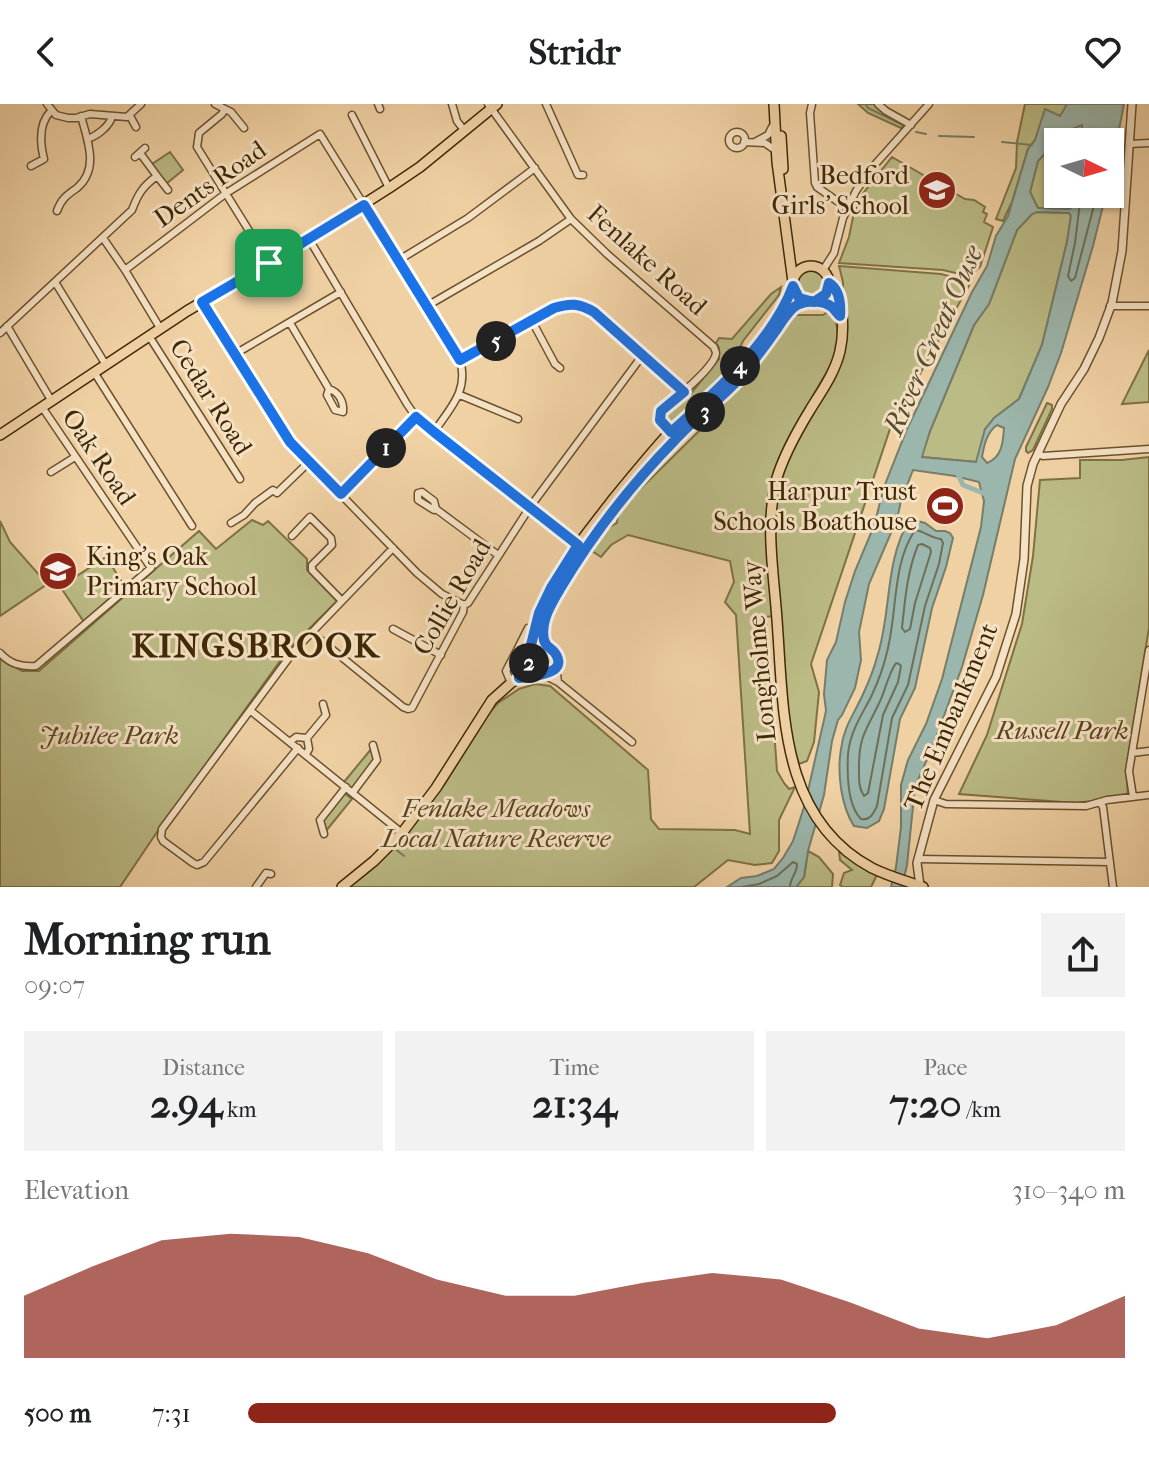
<!DOCTYPE html>
<html lang="en">
<head>
<meta charset="utf-8">
<style>
	:root { --surface:#fff; --page:#f2f2f2; --text:#202124; --muted:#757577; --accent:#8f2418 }
	body { margin:0; font-family:"IM FELL French Canon",serif; background:var(--page); color:var(--text); height:100vh; display:flex; flex-direction:column; font-size:30px; white-space:nowrap }
	* { box-sizing:border-box; margin:0 }
	p { font-size:26px; color:var(--muted) }
	.icon { flex:none; width:44px; height:44px; fill:none; stroke:currentColor; stroke-width:2; stroke-linecap:round; stroke-linejoin:round }
	.map { position:relative; height:783px; overflow:hidden }
	.drawer { display:flex; flex-direction:column; background:var(--surface); flex:1 }
	.drawer>* { flex:none }
	.needle { width:52px; rotate:95deg }
	.controls { position:absolute; left:1044px; top:24px; display:grid; gap:16px }
	.controls a { display:grid; place-items:center; width:80px; height:80px; border-radius:0px; background:var(--surface); box-shadow:0 2px 6px #0004; font-size:40px }
	.pin { position:absolute; display:grid; place-items:center; width:68px; height:68px; color:#fff; margin:-34px; border-radius:16px; box-shadow:0 4px 12px #0006 }
	.km { position:absolute; width:40px; height:40px; margin:-20px; border-radius:50%; background:#222; color:#fff; font-size:22px; line-height:40px; text-align:center }
	.round { display:grid; place-items:center; flex:none; width:84px; height:84px; border-radius:0px; background:var(--page) }
	.summary { display:flex; align-items:center; justify-content:space-between; height:136px; padding:0 24px }
	h1 { font-size:44px; font-weight:800; line-height:60px }
	.figures { display:grid; grid-template-columns:repeat(3,1fr); gap:12px; height:136px; padding:8px 24px }
	.figures div { display:grid; align-content:center; border-radius:0px; background:var(--page); text-align:center }
	.figures b { font-size:40px; font-weight:800 }
	.figures small { font-size:22px; font-weight:400 }
	.figures p { font-size:22px }
	.chart { height:224px; padding:16px 24px }
	.chart p { display:flex; justify-content:space-between }
	.chart svg { width:100%; height:144px; margin-top:8px; fill:var(--accent); opacity:.7 }
	ul { padding:0 24px; list-style:none; font-size:26px }
	li { display:grid; grid-template-columns:128px 96px 1fr; align-items:center; height:60px }
	li i { height:20px; border-radius:10px; background:var(--accent) }
	header { display:flex; justify-content:space-between; align-items:center; height:104px; padding:0 24px; background:var(--surface); font-size:36px; font-weight:800 }
	.map>svg:first-child { display:block }
	.green { fill:#bbbb85; stroke:#7d7245; stroke-width:2 }
	.water { fill:#9bb6ac; stroke:#767d69; stroke-width:2; fill-rule:evenodd }
	.lines { fill:none; stroke-linecap:round; stroke-linejoin:round }
	.shore { stroke:#6d6f58; stroke-width:2 }
	.stream { stroke:#767d69; stroke-width:2 }
	.canal { stroke:#9bb6ac; stroke-width:5 }
	.minor-casing { stroke:#6b522d; stroke-width:9 }
	.tertiary-casing { stroke:#6b522d; stroke-width:10 }
	.primary-casing { stroke:#3f2805; stroke-width:12 }
	.minor { stroke:#f5e1c4; stroke-width:6 }
	.tertiary { stroke:#f5e1c4; stroke-width:7 }
	.primary { stroke:#f0d1a4; stroke-width:9 }
	.route-casing { stroke:#fff; stroke-width:16 }
	.route { stroke:#1a73e8; stroke-width:10 }
	.labels { text-anchor:middle; dominant-baseline:central; stroke-width:6; stroke-linejoin:round; paint-order:stroke }
	.poi-label { font-size:26px; fill:#3f2805; stroke:#f5e1c4; text-anchor:end }
	.street-label { font-size:26px; fill:#3f2805; stroke:#f5e1c4 }
	.park-label { font-size:26px; font-style:italic; fill:#58451f; stroke:#f5e1c4 }
	.water-label { font-size:28px; font-style:italic; fill:#564c2f; stroke:#f5e1c4 }
	.district-label { font-size:34px; font-weight:bold; letter-spacing:2px; fill:#3f2805; stroke:#f5e1c4 }
</style>
</head>
<body>
<header><svg class="icon" aria-label="back" viewBox="0 0 24 24"><path d="M15 5l-7 7 7 7"/></svg>Stridr<svg class="icon" aria-label="heart" viewBox="0 0 24 24"><path d="M12 20l-8-8c-3-5 5-10 8-4 3-6 11-1 8 4z"/></svg></header>
<div class="map">
<svg width="1149" height="783" viewBox="0 0 1149 783">
	<rect width="100%" height="100%" fill="#f0d1a4"/>
	<filter id="stains"><feTurbulence type="fractalNoise" baseFrequency=".0025" numOctaves="4"/><feColorMatrix values="0 0 0 0 .2 0 0 0 0 .09 0 0 0 0 .02 0 0 0 .5 -.17"/></filter>
	<radialGradient id="worn" r=".72"><stop offset=".6" stop-color="#630" stop-opacity="0"/><stop offset="1" stop-color="#630" stop-opacity=".3"/></radialGradient>
	<path class="green" d="M858 0H876L907 19 901 24 868 9Z
		M1025 0H1067L1066 3 1082 21V38H1058V90H1074L1072 103 1069 105 1038 104 1030 88 1038 57 1065 28 1035 36 1028 45 1012 98 1003 117 996 115 1016 64 1017 38Z
		M170 48 183 66 166 80 152 60Z
		M892 53 965 95 974 96 985 103 983 108 987 110 984 118 993 123 980 163 974 168 966 169 964 171 943 166 839 159 849 133 853 113 861 92Z
		M1037 108 1069 109 1071 112 1067 138 1042 241 1019 295 994 314 977 358 921 353 930 327 974 221 989 200 1017 126 1032 110Z
		M839 162 941 170 971 178 891 322 811 560 819 588 814 638 807 657 799 660 792 638 788 608 780 518 774 433 776 389 791 344 837 263 843 194V178Z
		M797 180a14 14 0 1 1 28 0a14 14 0 1 1-28 0Z
		M781 183 779 191 743 237 733 259 713 280V283L675 319C671 320 667 323 663 317 658 307 678 297 685 292L688 293C699 280 708 267 719 255V244L716 239 719 234 732 235 771 190Z
		M830 206 834 210 838 228 837 239 833 257 786 339 776 364 773 512 766 513 777 667 784 679 789 685 795 683 779 716V747L772 759 755 761 728 756 694 783H349L444 681 489 609 498 599 519 585 535 580 550 582 648 666 651 715 659 725 735 726 750 730 736 511 725 498 734 478 730 457 628 431 611 441 601 453 589 445 604 426 617 419 618 407 699 327 739 283 794 211H823Z
		M1149 246V298L1122 300Z
		M1047 299 1052 301V305L1033 346 1028 349 1026 347V343Z
		M1149 353V524L1126 666 1128 690 1092 697 1076 699 959 690 987 631 1022 520 1033 452 1040 376 1080 374V356H1122Z
		M252 416 263 421 268 417 307 455V466L337 497 288 546 159 725 120 783H0V555L22 567H39L199 427 216 445Z
		M0 417 10 438 40 472 54 463 75 473 106 453 124 481 84 518 55 475 0 512Z
		M372 644 374 658 354 683 351 684 344 678Z
		M344 689 352 695 326 727 322 716Z
		M808 747 819 753 833 770 832 783H796L804 773Z
		M839 747 859 761 877 771 871 783H843L840 781 844 769 852 766 840 756Z"/>
	<path class="water" d="M1067 0H1124L1110 72V38H1082V21L1065 28 1038 57 1030 88 1038 104 1069 105 1072 103 1074 90H1106L1093 142 1061 249 1048 283 1015 355 983 491 962 563 932 644 915 683 907 761 902 783H891L896 763 901 723V681L908 656 926 620 942 575 981 423 984 397 979 378 955 372 913 366 901 397 897 415 869 480 859 528 861 556 855 584 842 611 838 616 832 637 824 691 808 747 804 773 796 783H727L741 774 757 772 774 765 783 754 793 737 805 700 826 607 824 590 827 556 836 538 845 498 855 467 874 422 884 383 907 325 972 188 987 162 996 132 1008 112 1028 45 1035 36 1045 5 1060 12ZM1037 108 1069 109 1071 112 1067 138 1042 241 1019 295 994 314 985 325 976 358 922 353 930 327 974 221 989 200 1017 126 1032 110ZM997 321 1004 324C1003 339 1002 353 987 359L982 353C984 341 987 328 997 321Z
		M910 415 925 419 936 427H945L950 429 953 434 946 463 932 504 915 584 900 615 884 705 879 717 867 724 854 722C841 702 837 669 841 645 844 621 855 609 864 588 869 577 874 565 877 553 892 508 884 457 910 415Z"/>
	<g class="lines">
		<path class="shore" d="M1081 90 1075 139 1068 172 1071 177 1075 174 1097 90
			M915 426C924 427 931 434 941 435L943 439 939 460 925 502 908 581 892 614 877 702C873 710 870 717 861 715 847 701 847 670 848 650 850 628 861 612 871 593 877 580 883 565 886 552 898 511 891 462 915 426Z
			M922 440 930 444 931 448 915 499 910 525 905 528 902 524C905 496 907 468 918 441Z
			M896 559 899 560 901 562 898 578 883 611 868 689 864 692C859 685 859 677 859 668 858 631 867 626 881 595 886 583 889 569 896 559Z
			M742 783 759 780 777 772 793 758 797 760C797 770 790 774 790 783"/>
		<path class="stream" d="M865 0 868 4 903 21
			M916 28 926 30
			M939 32 974 33
			M1002 38 1032 41
			M394 744 404 752"/>
		<path class="canal" d="M957 368 963 381 988 391"/>
		<g class="minor-casing">
			<path id="minor" d="M47 0 56 11 68 14H76L90 10 127 13 141 0
				M215 0 231 8 244 24
				M378 0 380 5
				M452 0 457 17 464 26
				M488 0 571 115 607 150 714 243C714 245 716 247 716 249 715 264 672 297 661 307L660 316 671 328
				M546 0 578 71H583
				M812 0 810 9 815 79 817 83 847 104
				M878 0 886 7 911 21
				M225 5 222 10 199 29 197 43 269 159
				M352 11 389 84
				M130 12 136 23
				M729 36a8 8 0 1 1 16 0a8 8 0 1 1-16 0Z
				M87 35C97 32 110 22 112 12
				M744 38 765 39 775 46
				M755 38 768 31 772 23
				M1129 40 1149 39
				M135 53 145 44
				M31 62 44 55C40 39 39 19 51 7
				M157 72 168 86
				M57 107C61 95 67 91 77 84 100 65 87 35 81 12
				M103 134 125 166 160 224
				M309 135 407 300 416 313 434 328 578 441
				M399 156 468 114 535 64
				M125 166 225 90 320 30 460 256C469 287 450 304 434 328
				M823 166 834 149 843 114 856 87 871 65 929 0
				M55 178 106 261
				M202 198 290 338 417 469 442 490 464 501
				M427 202 539 137 571 115
				M1110 202H1149
				M532 217 555 260 560 264
				M290 219 329 285
				M7 222 51 296
				M0 229 132 106C138 90 143 82 157 72L140 49
				M149 232 240 375
				M235 250 341 188
				M460 256 554 204 574 200 584 202 594 208 684 288
				M94 268 192 422
				M329 285C339 288 344 298 343 308L335 306 327 291Z
				M460 291 518 315
				M1038 350 1043 352 1149 345
				M51 368 75 353
				M422 388 434 397 436 405 434 406 418 396V389Z
				M341 390 416 313
				M436 405 498 451
				M231 419 244 411 255 399 273 386 277 389 309 358
				M292 432 310 413 331 434 332 441 312 461V466L342 497
				M393 525 441 551
				M312 529 403 603 408 605 412 604 463 508 464 501 468 499 530 403 642 252
				M517 546 528 524
				M0 549C10 560 21 563 36 562L151 464 42 303
				M544 571 558 578 556 563
				M558 578 632 638
				M511 579 506 567 517 546 522 550
				M251 607 402 729
				M307 634 326 611 323 600
				M291 637 296 633 307 634 309 645 306 650
				M298 644 204 758 197 761 193 759 163 737 161 733 162 725 294 547 393 444
				M1132 649 1149 647
				M353 688 377 656 373 641
				M1133 693 1129 667 1149 546
				M934 696 946 700 1086 702 1107 696 1149 691
				M1100 699 1103 703 1113 783
				M324 730 320 716 346 683
				M918 755 1110 758
				M256 783 266 769 271 770"/>
		</g>
		<g class="tertiary-casing">
			<path id="tertiary" d="M920 782 917 759 934 696 996 573 1016 510 1024 455 1027 382 1033 360 1061 300 1084 265 1099 234 1112 199 1122 147 1132 0"/>
		</g>
		<g class="primary-casing">
			<path id="primary" d="M774 0 777 58 793 178
				M781 32 783 65
				M793 180a18 18 0 1 1 36 0a18 18 0 1 1-36 0Z
				M829 179C845 189 844 230 840 247 835 269 821 288 810 306 796 329 783 352 776 377 765 422 774 471 777 516 784 607 779 714 872 764 888 772 906 777 923 783
				M814 198 830 202 840 212
				M0 331 187 207 309 135 389 84 420 63 497 0
				M547 543 543 525 546 511 551 500 577 456 612 408 677 333 737 277 756 254 789 208 796 202 809 198
				M532 548C556 530 572 570 536 571
				M541 570C526 565 531 559 532 547 534 533 535 519 540 505 556 466 588 428 614 394 632 372 650 350 669 329 689 309 713 293 732 271 755 245 781 215 793 182
				M342 783 374 757 402 729 436 684 492 596 511 579 532 566"/>
		</g>
		<use href="#minor" class="minor"/>
		<use href="#tertiary" class="tertiary"/>
		<use href="#primary" class="primary"/>
	</g>
	<g class="lines">
		<g class="route-casing">
			<path id="route" d="M269 159 202 198 290 338 341 390 416 313 434 328 578 441 551 484 539 509 531 541 532 548 529 554V560L532 566 519 574C531 572 570 571 555 549 551 543 546 544 544 536 540 518 551 500 560 485 592 431 631 381 675 336 694 315 717 298 737 277 750 262 762 246 774 229 781 220 787 207 797 201 807 196 823 196 832 203 835 206 837 209 840 212 841 199 840 186 829 179L826 190 814 198 799 194 793 182C772 238 715 289 671 328L660 316 661 307 684 288 594 208C579 199 570 199 554 204L460 256 364 101 269 159"/>
		</g>
		<use href="#route" class="route"/>
	</g>
	<defs>
		<g id="school-disc" transform="scale(2)"><circle r="9.5" fill="#8f2418" stroke="#f5e1c4"/><path d="M0-5L7-2L0 1L-7-2ZM-4 1L0 2.5L4 1V4Q0 6-4 4Z" fill="#fff"/></g>
		<g id="stadium-disc" transform="scale(2)"><circle r="9.5" fill="#8f2418" stroke="#f5e1c4"/><path d="M0-5a6.5 5 0 1 0 0 10a6.5 5 0 1 0 0-10ZM-3.5-1.8h7v3.6h-7Z" fill="#fff"/></g>
	</defs>
	<g fill-rule="evenodd">
		<use href="#school-disc" x="937" y="86"/>
		<use href="#stadium-disc" x="945" y="402"/>
		<use href="#school-disc" x="58" y="467"/>
	</g>
	<g class="labels">
		<g class="poi-label">
			<text x="909" y="71">Bedford<tspan x="909" dy="30">Girls' School</tspan></text>
			<text x="917" y="387">Harpur Trust<tspan x="917" dy="30">Schools Boathouse</tspan></text>
			<text x="86" y="452" text-anchor="start">King's Oak<tspan x="86" dy="30">Primary School</tspan></text>
		</g>
		<g class="street-label">
			<text transform="translate(210 80) rotate(-35)">Dents Road</text>
			<text transform="translate(647 156) rotate(42)">Fenlake Road</text>
			<text transform="translate(211 293) rotate(58)">Cedar Road</text>
			<text transform="translate(99 353) rotate(56)">Oak Road</text>
			<text transform="translate(452 493) rotate(-60)">Collie Road</text>
			<text transform="translate(759 547) rotate(-95)">Longholme Way</text>
			<text transform="translate(951 613) rotate(-67)">The Embankment</text>
		</g>
		<g class="park-label">
			<text x="1062" y="626">Russell Park</text>
			<text x="109" y="631">Jubilee Park</text>
			<text x="496" y="704">Fenlake Meadows<tspan x="496" dy="30">Local Nature Reserve</tspan></text>
		</g>
		<g class="water-label">
			<text transform="translate(933 236) rotate(-66)">River Great Ouse</text>
		</g>
		<g class="district-label">
			<text x="256" y="542">KINGSBROOK</text>
		</g>
	</g>
	<rect width="100%" height="100%" filter="url(#stains)"/>
	<rect width="100%" height="100%" fill="url(#worn)"/>
</svg>
<div class="controls">
<a><svg class="needle" viewBox="-14 -14 28 28"><path d="M0-13l5 13h-10z" fill="#e53935"/><path d="M0 13l5-13h-10z" fill="#757577"/></svg></a>
</div>
<div class="pin" style="left:269px;top:159px;background:#1e9e55"><svg class="icon" aria-label="arrive" viewBox="0 0 24 24"><path d="M6 21V4h12l-3 4 3 4H6"/></svg></div>
<b class="km" style="left:386px;top:344px">1</b>
<b class="km" style="left:529px;top:559px">2</b>
<b class="km" style="left:705px;top:308px">3</b>
<b class="km" style="left:740px;top:262px">4</b>
<b class="km" style="left:496px;top:237px">5</b>
</div>
<section class="drawer">
<div class="summary"><div><h1>Morning run</h1><p>09:07</p></div><a class="round"><svg class="icon" aria-label="share" viewBox="0 0 24 24"><path d="M12 15V3M7 8l5-5 5 5M5 13v7h14v-7"/></svg></a></div>
<div class="figures">
<div><p>Distance</p><b>2.94<small> km</small></b></div>
<div><p>Time</p><b>21:34</b></div>
<div><p>Pace</p><b>7:20<small> /km</small></b></div>
</div>
<div class="chart"><p><span>Elevation</span>310–340 m</p>
<svg viewBox="0 0 160 44" preserveAspectRatio="none"><path d="M0 44V25L10 16L20 8L30 6L40 7L50 12L60 20L70 25L80 25L90 21L100 18L110 20L120 27L130 35L140 38L150 34L160 25V44z"/></svg>
</div>
<ul>
<li><b>500 m</b>7:31<i style="width:67%"></i></li>
</ul>
</section>
</body>
</html>
